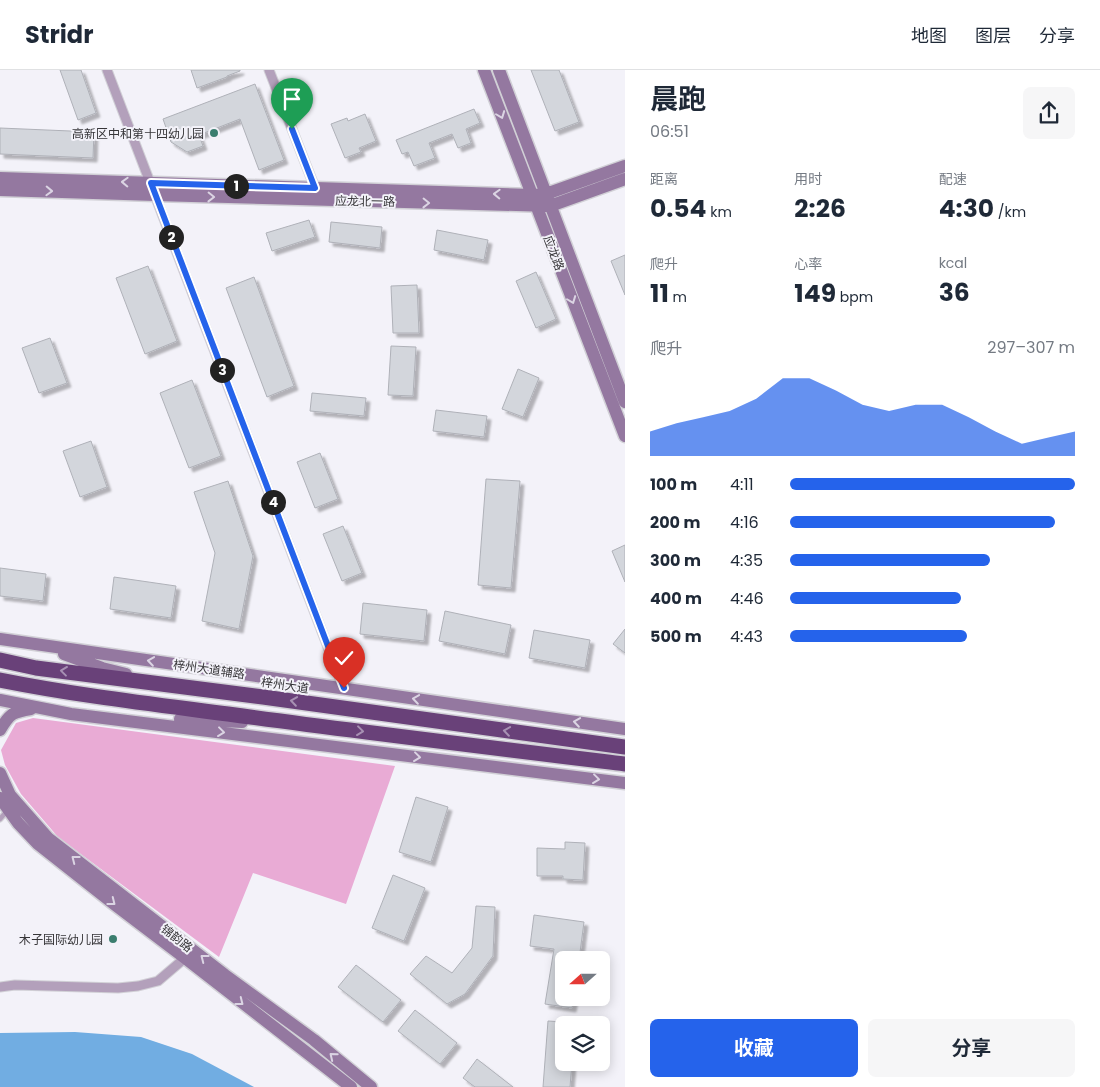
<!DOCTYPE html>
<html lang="zh">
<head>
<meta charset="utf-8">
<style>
	:root { --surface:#fff; --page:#f6f6f7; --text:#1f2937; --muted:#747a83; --line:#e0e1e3; --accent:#2563eb }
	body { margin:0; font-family:Poppins,"Noto Sans SC",sans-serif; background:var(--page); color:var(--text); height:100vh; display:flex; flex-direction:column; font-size:19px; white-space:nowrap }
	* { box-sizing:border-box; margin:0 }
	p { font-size:16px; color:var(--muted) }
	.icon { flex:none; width:28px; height:28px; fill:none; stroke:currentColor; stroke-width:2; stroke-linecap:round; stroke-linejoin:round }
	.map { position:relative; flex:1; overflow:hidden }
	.drawer { display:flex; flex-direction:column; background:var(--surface); width:475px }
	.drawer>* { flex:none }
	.needle { width:32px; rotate:249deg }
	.controls { position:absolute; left:555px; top:881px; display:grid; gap:10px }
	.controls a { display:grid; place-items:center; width:55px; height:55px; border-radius:8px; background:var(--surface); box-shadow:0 2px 12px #0003; font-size:25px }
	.pin { position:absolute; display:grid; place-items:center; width:42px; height:42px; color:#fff; margin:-51px -21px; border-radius:50% 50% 50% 0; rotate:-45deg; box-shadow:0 0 5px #0007 }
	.pin .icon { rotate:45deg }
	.km { position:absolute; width:25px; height:25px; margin:-12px; border-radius:50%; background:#222; color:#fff; font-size:14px; line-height:25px; text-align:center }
	.round { display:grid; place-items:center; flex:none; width:52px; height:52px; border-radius:8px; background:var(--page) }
	.summary { display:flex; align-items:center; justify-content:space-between; height:85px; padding:0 25px }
	h1 { font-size:28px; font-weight:700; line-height:38px }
	.metrics { display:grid; grid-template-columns:repeat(3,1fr); gap:8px; height:85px; padding:5px 25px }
	.metrics div { display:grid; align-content:center }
	.metrics b { font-size:25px; font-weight:700 }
	.metrics small { font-size:14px; font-weight:400 }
	.metrics p { font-size:14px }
	.chart { height:140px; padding:10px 25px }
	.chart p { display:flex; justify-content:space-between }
	.chart svg { width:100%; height:90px; margin-top:5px; fill:var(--accent); opacity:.7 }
	.primary-button { display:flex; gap:10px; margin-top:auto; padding:10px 25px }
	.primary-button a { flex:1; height:58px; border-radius:8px; background:var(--accent); color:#fff; font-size:20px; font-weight:700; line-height:58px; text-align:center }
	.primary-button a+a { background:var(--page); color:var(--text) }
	ul { padding:0 25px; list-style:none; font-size:16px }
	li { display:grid; grid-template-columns:80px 60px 1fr; align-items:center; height:38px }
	li i { height:12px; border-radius:6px; background:var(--accent) }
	header { display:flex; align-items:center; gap:30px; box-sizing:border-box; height:70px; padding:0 25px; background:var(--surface); border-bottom:1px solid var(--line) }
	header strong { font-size:24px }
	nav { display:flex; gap:28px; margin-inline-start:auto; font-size:18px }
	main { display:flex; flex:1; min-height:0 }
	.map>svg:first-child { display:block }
	.green { fill:#e9abd5 }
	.water { fill:#71ade2 }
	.building { fill:#d3d6dc; stroke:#afb1b8; filter:url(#shadow) }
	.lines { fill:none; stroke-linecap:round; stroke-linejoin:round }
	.lane-casing { stroke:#d1d0d6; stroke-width:7 }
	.street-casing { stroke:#d1d0d6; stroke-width:11 }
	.secondary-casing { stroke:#d1d0d6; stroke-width:15 }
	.highway-casing { stroke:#d1d0d6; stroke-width:18 }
	.lane { stroke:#b3a0bb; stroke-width:4.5 }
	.street { stroke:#b3a0bb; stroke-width:9 }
	.secondary { stroke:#9478a0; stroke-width:12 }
	.highway { stroke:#694179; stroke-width:15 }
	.oneway { stroke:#dbd4e3 }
	.oneway2 { stroke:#a791b3 }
	.route-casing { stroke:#fff; stroke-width:10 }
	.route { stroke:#2563eb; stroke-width:6 }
	.poi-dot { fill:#3b7e6f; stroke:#f3f2f9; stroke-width:2 }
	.labels { text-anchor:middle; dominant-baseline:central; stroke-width:4; stroke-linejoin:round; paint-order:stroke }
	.poi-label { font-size:12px; fill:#363538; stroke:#f3f2f9; text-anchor:end }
	.street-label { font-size:12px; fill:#363538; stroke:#f3f2f9 }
</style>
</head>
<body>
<header>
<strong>Stridr</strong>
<nav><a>地图</a><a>图层</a><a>分享</a></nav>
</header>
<main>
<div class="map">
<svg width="625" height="1017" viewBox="0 0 625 1017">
	<defs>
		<filter id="shadow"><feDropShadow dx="4" dy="4" stdDeviation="1" flood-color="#0004"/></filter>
	</defs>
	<rect width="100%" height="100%" fill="#f3f2f9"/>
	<path class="green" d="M33 648 395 696 346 834 253 803 219 887 58 767 21 724 5 695 1 680 16 653Z"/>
	<path class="water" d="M75 962 141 967 192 984 254 1017H0V963Z"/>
	<path class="building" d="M60 0H81L96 43 78 50Z
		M191 0H240V1L227 6V7L197 18Z
		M531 0H559L579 52 555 61Z
		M255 14 284 90 259 100 240 49 199 65 203 76 187 82 171 72 163 49Z
		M474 39 480 53 466 59 471 73 458 78 452 64 429 73 435 88 414 96 408 82 402 84 396 70Z
		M365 44 376 71 359 78 361 82 345 88 331 54 347 48 348 51Z
		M0 58 94 62 93 88 0 84Z
		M309 150 315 167 272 181 266 163Z
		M331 152 382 157 380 178 329 172Z
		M437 160 488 170 484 190 434 180Z
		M625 185V225L611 191Z
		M148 196 177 271 145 284 116 208Z
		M536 202 556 249 536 258 516 211Z
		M254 207 294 316 267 327 226 218Z
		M417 215 419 263H393L391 216Z
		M50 268 67 313 39 323 22 278Z
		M391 276 416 277 413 326 388 325Z
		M518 299 539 308 523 347 502 339Z
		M192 310 221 386 189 398 160 323Z
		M312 323 366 328 364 346 310 341Z
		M436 340 487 346 484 367 433 361Z
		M91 371 107 417 80 427 63 381Z
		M320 383 338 429 315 438 297 392Z
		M486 409 520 411 511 518 478 515Z
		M228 411 253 486 239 559 202 551 215 483 194 422Z
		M343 456 362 503 342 511 323 464Z
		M625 475V512L612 481Z
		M0 498 46 504 43 531 0 526Z
		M114 507 176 516 171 548 110 539Z
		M363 533 427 540 424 571 360 564Z
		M445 541 511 555 505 584 439 571Z
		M625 559V583L613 574Z
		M534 560 590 570 585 598 529 588Z
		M416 727 448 737 431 792 399 782Z
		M565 772 585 773 583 810 563 809V806H537V778L565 779Z
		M393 805 425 818 404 871 372 858Z
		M476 836 495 837 493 886 465 924 447 934 410 904 426 886 452 903 472 878Z
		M534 845 584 852 579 890H564V928H574L572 938 545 934 554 879 530 876Z
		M356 895 401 930 383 952 338 917Z
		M415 940 457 973 440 994 398 961Z
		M548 951 564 952V992H572L570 1017H543Z
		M477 989 513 1017H475L463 1008Z"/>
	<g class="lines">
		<g class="lane-casing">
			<path id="lane" d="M0 749 7 741"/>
		</g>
		<g class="street-casing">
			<path id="street" d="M107 0 344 619
				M269 0 315 118
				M0 917 15 915 118 918 138 916 158 911 185 888"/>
		</g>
		<g class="secondary-casing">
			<path id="secondary" d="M484 0 625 366
				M499 0 625 332
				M0 108 532 125 546 124 625 96
				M0 120 155 125 550 136 625 109
				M0 569 625 659
				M64 584 102 598 126 604
				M0 630 71 644 625 713
				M180 649 242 652
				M0 660C10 643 13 642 31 639
				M0 703 10 725 48 768 225 905 314 970 371 1017
				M0 728 18 753 38 774 114 834 185 888 351 1017"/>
		</g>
		<g class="highway-casing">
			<path id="highway" d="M0 590 36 598 263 627 625 677
				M0 610C75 625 152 634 228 644 360 662 493 678 625 694"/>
		</g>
		<use href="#lane" class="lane"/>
		<use href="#street" class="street"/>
		<use href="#secondary" class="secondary"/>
		<use href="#highway" class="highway"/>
	</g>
	<defs><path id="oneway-chevron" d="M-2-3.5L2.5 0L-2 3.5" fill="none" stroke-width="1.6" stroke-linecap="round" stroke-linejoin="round" transform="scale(1.25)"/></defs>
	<g class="oneway">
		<use href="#oneway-chevron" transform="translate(501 45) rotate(69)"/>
		<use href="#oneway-chevron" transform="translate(125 112) rotate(-178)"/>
		<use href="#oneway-chevron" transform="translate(49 121) rotate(2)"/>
		<use href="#oneway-chevron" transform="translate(497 124) rotate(-178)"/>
		<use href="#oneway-chevron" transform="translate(211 127) rotate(1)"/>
		<use href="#oneway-chevron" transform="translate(426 133) rotate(1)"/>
		<use href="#oneway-chevron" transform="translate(572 230) rotate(69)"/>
		<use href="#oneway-chevron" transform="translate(151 591) rotate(-172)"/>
		<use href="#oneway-chevron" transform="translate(416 629) rotate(-172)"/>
		<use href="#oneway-chevron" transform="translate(577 652) rotate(-172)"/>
		<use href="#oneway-chevron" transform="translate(221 662) rotate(7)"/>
		<use href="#oneway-chevron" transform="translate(417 687) rotate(7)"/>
		<use href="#oneway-chevron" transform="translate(596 709) rotate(7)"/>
		<use href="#oneway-chevron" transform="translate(75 789) rotate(-142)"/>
		<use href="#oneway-chevron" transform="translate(112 832) rotate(38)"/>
		<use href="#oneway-chevron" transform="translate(204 888) rotate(-142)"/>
		<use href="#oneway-chevron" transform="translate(240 932) rotate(38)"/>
		<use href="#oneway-chevron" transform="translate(333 986) rotate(-141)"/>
	</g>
	<g class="oneway2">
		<use href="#oneway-chevron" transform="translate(64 601) rotate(-173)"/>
		<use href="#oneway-chevron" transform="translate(294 631) rotate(-172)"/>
		<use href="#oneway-chevron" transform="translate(360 661) rotate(7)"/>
		<use href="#oneway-chevron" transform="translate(507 661) rotate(-172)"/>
	</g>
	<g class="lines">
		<g class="route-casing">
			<path id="route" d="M292 59 315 118 151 113 344 618"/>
		</g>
		<use href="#route" class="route"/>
	</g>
	<g class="poi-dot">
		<circle cx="214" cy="63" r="5"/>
		<circle cx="113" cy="869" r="5"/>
	</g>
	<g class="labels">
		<g class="poi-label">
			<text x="204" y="63">高新区中和第十四幼儿园</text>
			<text x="103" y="869">木子国际幼儿园</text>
		</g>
		<g class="street-label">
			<text transform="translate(365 131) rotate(1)">应龙北一路</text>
			<text transform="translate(554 183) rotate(69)">应龙路</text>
			<text transform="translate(209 599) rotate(8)">梓州大道辅路</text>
			<text transform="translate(285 615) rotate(8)">梓州大道</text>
			<text transform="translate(177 868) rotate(38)">锦韵路</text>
		</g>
	</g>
</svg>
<div class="controls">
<a><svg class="needle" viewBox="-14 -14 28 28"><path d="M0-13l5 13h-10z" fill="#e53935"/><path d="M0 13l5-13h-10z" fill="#747a83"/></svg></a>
<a><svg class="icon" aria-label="layers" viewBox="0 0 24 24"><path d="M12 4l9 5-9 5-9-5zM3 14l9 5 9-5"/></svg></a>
</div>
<div class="pin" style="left:292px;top:59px;background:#1e9e55"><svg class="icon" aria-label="arrive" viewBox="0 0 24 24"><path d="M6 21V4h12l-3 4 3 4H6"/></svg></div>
<div class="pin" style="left:344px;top:618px;background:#d93025"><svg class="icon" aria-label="check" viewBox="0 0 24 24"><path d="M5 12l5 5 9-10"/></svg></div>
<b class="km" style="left:236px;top:116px">1</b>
<b class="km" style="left:171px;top:167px">2</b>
<b class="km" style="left:222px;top:300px">3</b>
<b class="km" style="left:273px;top:432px">4</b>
</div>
<section class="drawer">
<div class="summary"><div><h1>晨跑</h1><p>06:51</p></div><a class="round"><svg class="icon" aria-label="share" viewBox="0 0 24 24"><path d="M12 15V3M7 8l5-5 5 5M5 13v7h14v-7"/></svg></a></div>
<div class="metrics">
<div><p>距离</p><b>0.54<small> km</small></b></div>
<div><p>用时</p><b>2:26</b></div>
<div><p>配速</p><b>4:30<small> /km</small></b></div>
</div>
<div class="metrics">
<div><p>爬升</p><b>11<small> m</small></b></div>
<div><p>心率</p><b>149<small> bpm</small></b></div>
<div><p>kcal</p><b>36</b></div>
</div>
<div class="chart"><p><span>爬升</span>297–307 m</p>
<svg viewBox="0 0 160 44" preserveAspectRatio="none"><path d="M0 44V32L10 28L20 25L30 22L40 16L50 6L60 6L70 12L80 19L90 22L100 19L110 19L120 25L130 32L140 38L150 35L160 32V44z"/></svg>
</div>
<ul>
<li><b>100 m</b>4:11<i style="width:100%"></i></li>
<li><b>200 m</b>4:16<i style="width:93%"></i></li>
<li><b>300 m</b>4:35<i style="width:70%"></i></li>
<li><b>400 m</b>4:46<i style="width:60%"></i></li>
<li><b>500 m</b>4:43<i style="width:62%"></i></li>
</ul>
<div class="primary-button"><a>收藏</a><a>分享</a></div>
</section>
</main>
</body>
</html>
